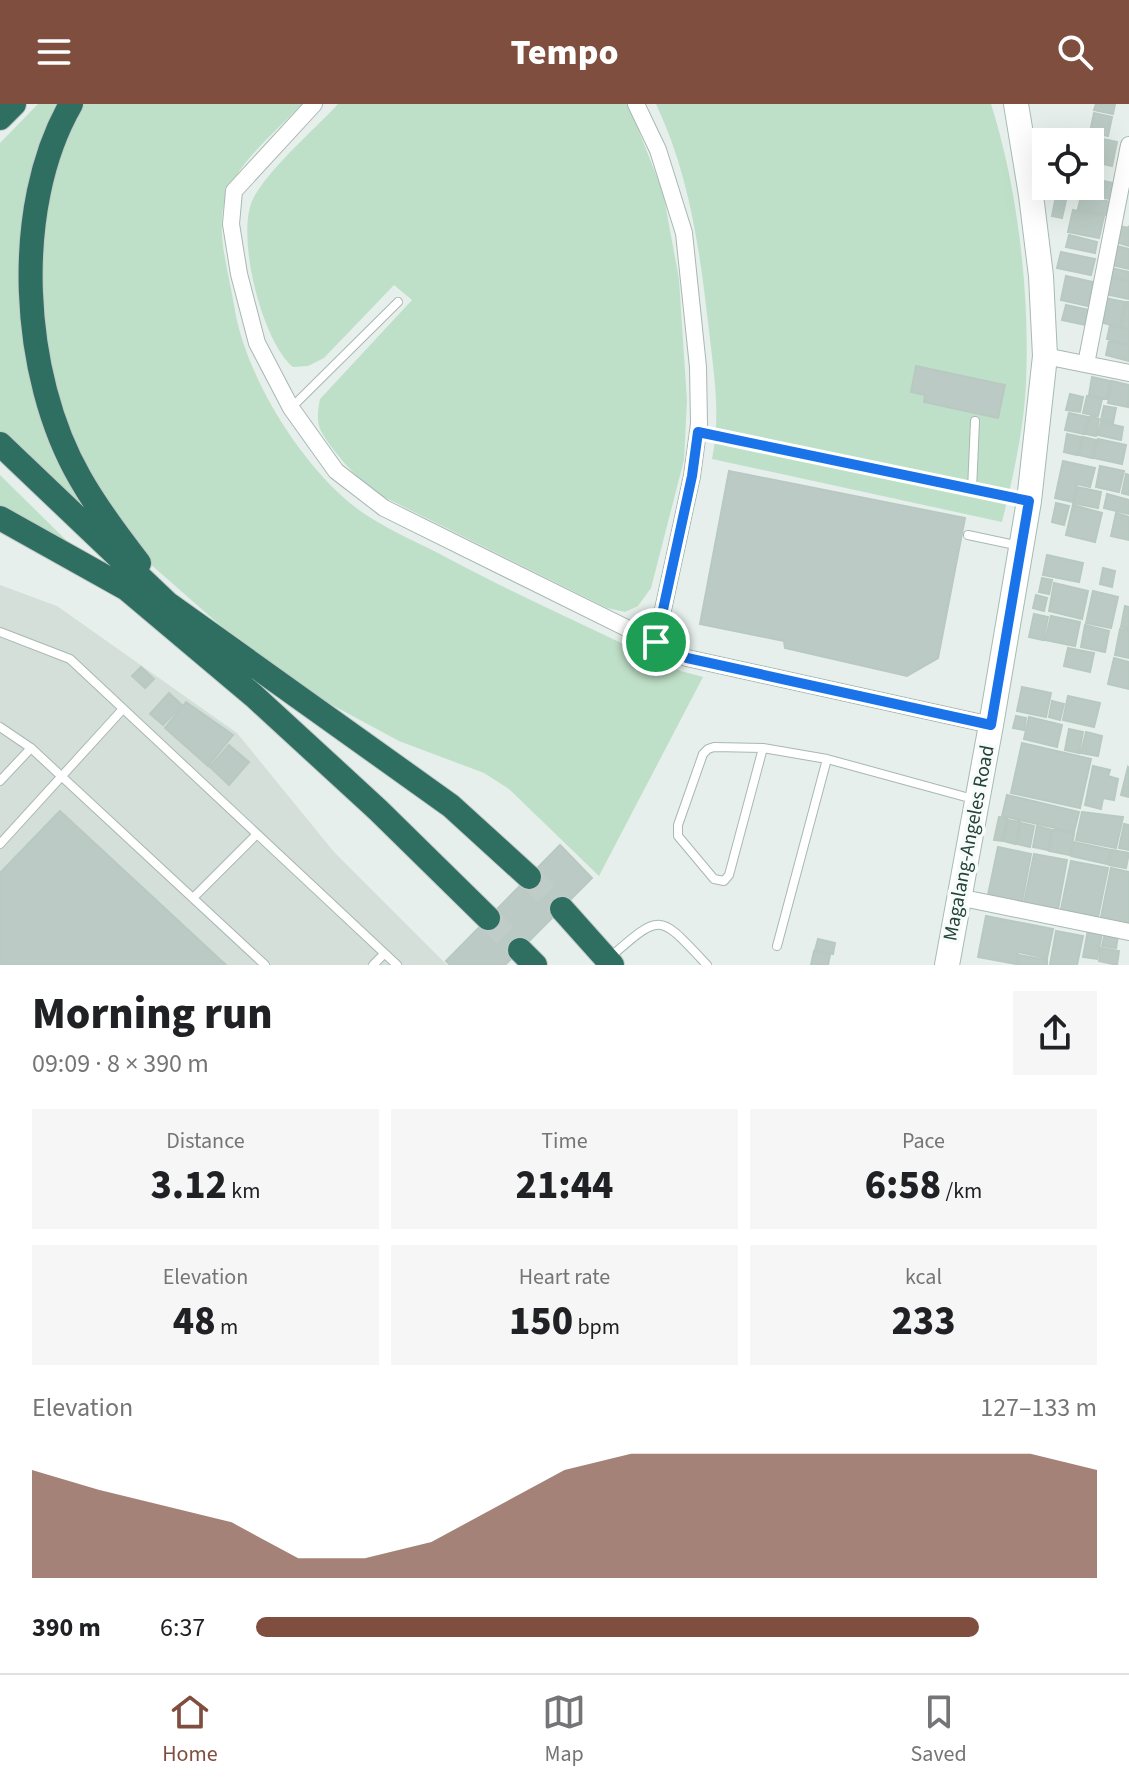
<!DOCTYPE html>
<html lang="en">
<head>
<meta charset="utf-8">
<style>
	:root { --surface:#fff; --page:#f6f6f6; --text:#202124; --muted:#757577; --line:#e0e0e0; --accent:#7f4e3f }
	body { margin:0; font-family:"Source Sans 3",sans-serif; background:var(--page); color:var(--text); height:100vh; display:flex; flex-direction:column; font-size:30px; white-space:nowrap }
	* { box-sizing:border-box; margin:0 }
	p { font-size:26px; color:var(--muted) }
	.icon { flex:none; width:44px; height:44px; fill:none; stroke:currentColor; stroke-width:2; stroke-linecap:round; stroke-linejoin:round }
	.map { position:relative; height:861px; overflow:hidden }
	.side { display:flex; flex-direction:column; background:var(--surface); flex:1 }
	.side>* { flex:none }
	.fabs { position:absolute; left:1032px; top:24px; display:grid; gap:16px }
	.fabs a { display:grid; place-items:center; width:72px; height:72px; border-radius:0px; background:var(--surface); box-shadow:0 8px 32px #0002; font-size:40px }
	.pin { position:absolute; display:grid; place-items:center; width:68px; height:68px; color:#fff; margin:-34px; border:4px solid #fff; border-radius:50%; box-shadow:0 2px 8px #0007 }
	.round { display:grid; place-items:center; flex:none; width:84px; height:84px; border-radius:0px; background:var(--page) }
	.overview { display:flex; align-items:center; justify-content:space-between; height:136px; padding:0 32px }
	h1 { font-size:44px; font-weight:800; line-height:60px }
	.figures { display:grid; grid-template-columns:repeat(3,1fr); gap:12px; height:136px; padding:8px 32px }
	.figures div { display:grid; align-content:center; border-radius:0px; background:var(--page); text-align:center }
	.figures b { font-size:40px; font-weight:800 }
	.figures small { font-size:22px; font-weight:400 }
	.figures p { font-size:22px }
	.chart { height:224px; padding:16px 32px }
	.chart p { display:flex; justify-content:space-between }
	.chart svg { width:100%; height:144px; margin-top:8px; fill:var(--accent); opacity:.7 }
	ul { padding:0 32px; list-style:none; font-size:26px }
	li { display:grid; grid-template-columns:128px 96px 1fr; align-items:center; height:60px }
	li i { height:20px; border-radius:10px; background:var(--accent) }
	header { display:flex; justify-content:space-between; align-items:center; height:104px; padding:0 32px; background:var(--accent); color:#fff; font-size:36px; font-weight:800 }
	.dock { display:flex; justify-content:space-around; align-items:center; height:112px; border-top:2px solid var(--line); background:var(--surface); font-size:22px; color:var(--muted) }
	.dock a { display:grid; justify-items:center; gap:4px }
	.dock .active { color:var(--accent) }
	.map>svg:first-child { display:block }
	.built { fill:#d4dfda }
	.green { fill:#bfe0c8 }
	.building { fill:#bbcac4; stroke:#b8c9c2; stroke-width:2 }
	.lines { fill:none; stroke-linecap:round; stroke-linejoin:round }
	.highway-tunnel { stroke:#bfccc8; stroke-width:24; stroke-dasharray:24 12; stroke-linecap:butt }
	.lane-casing { stroke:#a8b8b2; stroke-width:10 }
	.street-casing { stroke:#a8b8b2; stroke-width:18 }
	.secondary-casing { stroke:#a4bbb3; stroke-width:26 }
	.highway-casing { stroke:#c2cac8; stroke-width:26 }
	.path { stroke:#86b3a5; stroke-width:3; stroke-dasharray:4 6; stroke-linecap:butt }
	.lane { stroke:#fff; stroke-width:8 }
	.street { stroke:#fff; stroke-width:16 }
	.secondary { stroke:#fff; stroke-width:24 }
	.highway { stroke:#2f6f62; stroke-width:24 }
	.route-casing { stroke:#fff; stroke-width:16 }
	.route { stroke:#1a73e8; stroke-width:10 }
	.labels { text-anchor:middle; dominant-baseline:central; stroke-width:7; stroke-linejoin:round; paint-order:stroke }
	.street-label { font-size:20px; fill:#24423a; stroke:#f7fbf9 }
</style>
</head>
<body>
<header><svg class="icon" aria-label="menu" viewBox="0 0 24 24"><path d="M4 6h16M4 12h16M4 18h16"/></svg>Tempo<svg class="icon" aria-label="search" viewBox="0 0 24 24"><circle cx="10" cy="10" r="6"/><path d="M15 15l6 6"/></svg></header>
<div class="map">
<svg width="1129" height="861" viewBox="0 0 1129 861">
	<rect width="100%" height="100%" fill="#e6efeb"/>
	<path class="built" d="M0 481 57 502 237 629 334 748 447 861H0Z"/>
	<path class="green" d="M38 0H61C52 24 38 49 32 74 9 172 17 263 56 356 63 372 75 387 85 403L79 407 0 328V39Z
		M76 0H302C275 29 230 63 223 105 218 135 229 171 234 201 244 267 293 348 343 393 369 417 404 432 436 448 516 491 599 528 681 567L703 573 599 772 509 685 484 669 399 637 334 602 263 559 132 444 66 328 35 193 47 79Z
		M338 0H628L663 88 679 175 687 297 684 356 651 484 638 502 625 508 607 504 378 390C360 378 331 346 321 327 316 317 318 305 320 295L412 196 394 181 324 254 308 262 293 263C262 238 233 126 255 91 274 60 313 27 338 0Z
		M656 0H991C1018 85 1030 190 1026 279 1024 325 1013 373 1002 418L712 355C721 312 714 270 709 227 700 148 690 72 656 0Z
		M0 371 67 437 62 442 0 406Z"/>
	<path class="building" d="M1096 0H1115L1113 10 1094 6Z
		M1094 9 1112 13 1108 32 1090 28Z
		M1089 32 1117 38 1112 62 1090 57Z
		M1090 74 1113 79 1110 95 1087 90Z
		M1058 82 1069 83 1062 114 1052 112Z
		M1081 92 1111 98 1108 111 1078 105Z
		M1073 106 1104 112 1099 134 1068 128Z
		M1120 122 1128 124 1129 122V142L1116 138Z
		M1069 131 1097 138 1095 149 1066 143Z
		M1117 142 1129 145V165L1112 161Z
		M1061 148 1095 155 1091 171 1057 164Z
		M1111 164 1129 168V177L1109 172Z
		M1066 172 1093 178 1088 202 1061 196Z
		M1109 174 1129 178V195L1105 190Z
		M1105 194 1125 198 1119 223 1100 218Z
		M1127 198H1129V225L1121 223Z
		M1066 201 1089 206 1086 221 1062 216Z
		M1110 221 1129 226V241L1107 235Z
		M1109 237 1129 242V257L1106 251Z
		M916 262 1005 281 998 314 924 298 925 291 911 288Z
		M1092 273 1110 277 1107 295 1089 291Z
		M1112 277 1129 281 1128 303 1108 299Z
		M1070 290 1083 293 1080 308 1066 306Z
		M1087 292 1102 295 1098 312 1083 309Z
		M1104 302 1116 304 1113 319 1101 316Z
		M1069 309 1088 313 1084 330 1065 326Z
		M1090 312 1099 315 1096 332 1086 330Z
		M1101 318 1123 323 1121 336 1098 331Z
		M1067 330 1081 333 1077 351 1064 348Z
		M1083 333 1096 336 1092 354 1079 351Z
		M1098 335 1126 341 1122 360 1094 354Z
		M1063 357 1095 364 1090 383 1077 380 1073 398 1055 394Z
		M1100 362 1124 367 1119 388 1096 383Z
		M729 367 965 414 938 554 907 572 785 544 784 537 700 520Z
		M1126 370 1129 371V391L1122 389Z
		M1077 383 1101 388 1098 404 1073 399Z
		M1107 390 1129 396V410L1104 404Z
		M1056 399 1069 402 1064 421 1052 418Z
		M1073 401 1102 409 1095 438 1066 431Z
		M1116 409 1129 413V436L1111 432Z
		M1047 451 1083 459 1079 478 1043 471Z
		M1103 464 1115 467 1112 483 1100 480Z
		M1042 474 1052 476 1049 490 1039 488Z
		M1054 479 1088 487 1082 515 1049 507Z
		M1093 487 1118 493 1111 524 1086 519Z
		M1036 491 1047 494 1044 507 1033 504Z
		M1125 502 1129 503V525L1121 523Z
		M1034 510 1048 513 1043 536 1029 533Z
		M1051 512 1080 518 1075 542 1045 536Z
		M1085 521 1109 527 1105 548 1081 543Z
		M1120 525 1129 527V554L1115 551Z
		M1068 544 1094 549 1090 568 1064 562Z
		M1114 554 1129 558V585L1108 580Z
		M141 563 154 575 145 584 132 572Z
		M1022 583 1051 589 1046 613 1017 607Z
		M169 589 182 601 163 621 150 610Z
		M1068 592 1100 599 1094 623 1063 616Z
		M1052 597 1064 600 1060 616 1049 613Z
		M186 598 233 631 208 662 165 624Z
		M1016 612 1026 614 1024 626 1013 624Z
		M1029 613 1062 621 1057 643 1024 635Z
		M1069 625 1083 628 1079 649 1065 646Z
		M1086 628 1102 632 1098 652 1081 649Z
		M1022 639 1091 655 1080 704 1011 689Z
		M229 641 249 658 229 681 210 663Z
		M1093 662 1110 666 1108 672 1118 675 1114 696 1103 694 1101 705 1085 701Z
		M1128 663 1129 664V693L1121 691Z
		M1007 691 1079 708 1074 728 1002 712Z
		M60 707 226 861H0V769Z
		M1082 708 1123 713 1116 744 1076 736Z
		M999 713 1007 715 1002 737 994 736Z
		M1008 716 1020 718 1015 740 1004 737Z
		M1021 719 1034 722 1030 743 1017 740Z
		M1124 720 1129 721V746L1119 744Z
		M1037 722 1052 726 1048 746 1033 743Z
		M1053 725 1074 730 1070 751 1049 747Z
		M1074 738 1111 746 1107 760 1071 752Z
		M560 741 592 774 505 861H450L446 857Z
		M998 743 1031 750 1022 798 988 791Z
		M1112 746 1129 749 1126 764 1109 761Z
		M1034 750 1067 756 1058 805 1024 799Z
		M1071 757 1108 764 1098 813 1061 805Z
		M1111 764 1129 768V819L1101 813Z
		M986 812 1053 825 1047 854 1018 848 1016 860 978 853Z
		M1088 826 1102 829 1097 855 1083 853Z
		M1056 827 1083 832 1077 861H1050Z
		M1105 829 1118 832 1116 844 1102 842Z
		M818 835 835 839 833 850 815 846Z
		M1101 844 1119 847 1117 861 1099 857Z
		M814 847 830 851 828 861H811Z
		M1019 851 1047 856V861H1017Z"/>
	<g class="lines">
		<path class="highway-tunnel" d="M529 773 562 805
			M488 814 520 846"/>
		<g class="lane-casing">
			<path id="lane" d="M291 304 398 198
				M820 353 1028 397
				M972 386 975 317
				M968 431 1020 442
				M0 528 70 555 397 861
				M0 623 31 644
				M763 644 714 643 708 645 703 650 678 721V732L714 775 724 777 729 771 763 644 827 655 973 695
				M0 677 31 644 265 861
				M0 740 122 606
				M193 794 256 731
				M777 842 827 655
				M608 855C662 808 658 809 707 861
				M373 861 384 850"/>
		</g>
		<g class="street-casing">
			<path id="street" d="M314 0 234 87 231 120 239 170 257 239 291 304 336 367 384 404 687 554 991 621
				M636 0 658 46 684 129 698 263 699 320 692 372 656 538
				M1045 252 1129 269
				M1086 260 1129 41
				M958 793 1129 828"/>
		</g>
		<g class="secondary-casing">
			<path id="secondary" d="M947 861 991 621 1029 397 1045 252 1041 172 1031 91 1016 0"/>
		</g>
		<g class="highway-casing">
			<path id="highway" d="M71 0C11 104 21 272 80 374 97 404 118 432 139 459
				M0 14 14 0
				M0 340 167 499 451 702 529 773
				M0 414 127 485 254 592 378 706 488 814
				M562 805 612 861
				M520 846 535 861"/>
		</g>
		<path class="path" d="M713 331 808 350"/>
		<use href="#lane" class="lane"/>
		<use href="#street" class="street"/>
		<use href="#secondary" class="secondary"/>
		<use href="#highway" class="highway"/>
	</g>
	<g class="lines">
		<g class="route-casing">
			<path id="route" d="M698 328 1029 397 991 621 687 554 656 538 692 372Z"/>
		</g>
		<use href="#route" class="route"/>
	</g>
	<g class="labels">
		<g class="street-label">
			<text transform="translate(969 739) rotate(-79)">Magalang-Angeles Road</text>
		</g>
	</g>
</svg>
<div class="fabs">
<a><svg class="icon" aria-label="locate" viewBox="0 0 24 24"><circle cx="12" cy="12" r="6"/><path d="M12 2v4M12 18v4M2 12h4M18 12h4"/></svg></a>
</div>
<div class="pin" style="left:656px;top:538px;background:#1e9e55"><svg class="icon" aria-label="arrive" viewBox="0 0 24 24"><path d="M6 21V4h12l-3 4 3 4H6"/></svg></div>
</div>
<section class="side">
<div class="overview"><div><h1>Morning run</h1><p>09:09 · 8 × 390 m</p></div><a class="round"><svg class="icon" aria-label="share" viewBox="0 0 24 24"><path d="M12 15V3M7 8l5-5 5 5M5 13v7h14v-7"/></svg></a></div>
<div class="figures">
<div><p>Distance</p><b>3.12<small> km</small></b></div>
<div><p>Time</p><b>21:44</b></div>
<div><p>Pace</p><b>6:58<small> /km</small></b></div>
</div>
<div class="figures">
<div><p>Elevation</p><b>48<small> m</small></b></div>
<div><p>Heart rate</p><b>150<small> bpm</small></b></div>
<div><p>kcal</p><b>233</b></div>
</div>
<div class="chart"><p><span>Elevation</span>127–133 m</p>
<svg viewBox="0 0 160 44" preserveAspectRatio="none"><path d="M0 44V11L10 17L20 22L30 27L40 38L50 38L60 33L70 22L80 11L90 6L100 6L110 6L120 6L130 6L140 6L150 6L160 11V44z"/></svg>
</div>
<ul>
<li><b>390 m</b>6:37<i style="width:86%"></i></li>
</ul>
</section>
<nav class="dock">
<a class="active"><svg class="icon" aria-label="home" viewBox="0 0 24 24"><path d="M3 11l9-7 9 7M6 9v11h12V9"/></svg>Home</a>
<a><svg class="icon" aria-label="map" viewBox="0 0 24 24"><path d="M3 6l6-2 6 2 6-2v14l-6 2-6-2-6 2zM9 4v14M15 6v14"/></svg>Map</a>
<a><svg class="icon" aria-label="saved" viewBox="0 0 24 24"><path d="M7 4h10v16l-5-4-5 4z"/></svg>Saved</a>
</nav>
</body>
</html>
